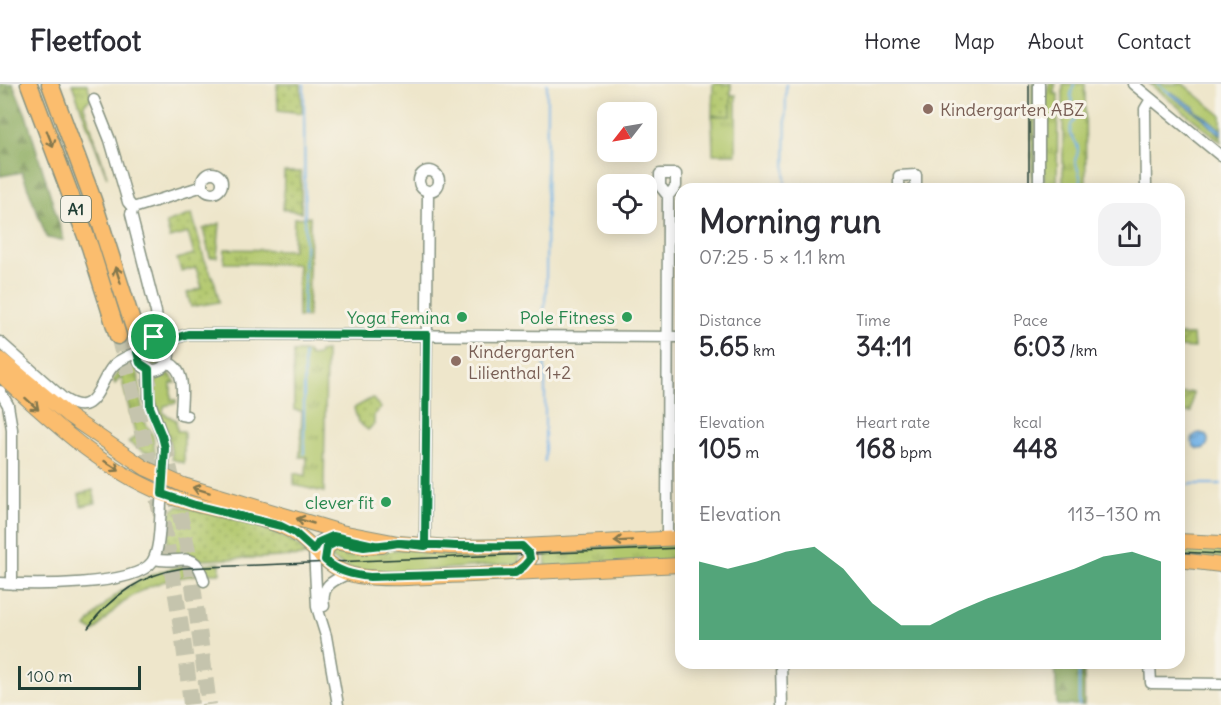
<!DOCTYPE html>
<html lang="en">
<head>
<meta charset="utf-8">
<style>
	:root { --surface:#fff; --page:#f2f2f3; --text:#2b2b33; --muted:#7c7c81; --line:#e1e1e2; --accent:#0b8043 }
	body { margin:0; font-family:Delius,sans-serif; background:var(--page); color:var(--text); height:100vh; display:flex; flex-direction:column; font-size:22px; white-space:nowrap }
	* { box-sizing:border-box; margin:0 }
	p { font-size:20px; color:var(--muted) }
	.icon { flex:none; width:33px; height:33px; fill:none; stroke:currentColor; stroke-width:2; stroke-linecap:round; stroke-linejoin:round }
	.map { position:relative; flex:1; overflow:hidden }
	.sheet { position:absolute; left:675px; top:99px; width:510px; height:486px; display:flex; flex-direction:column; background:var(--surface); border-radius:18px; box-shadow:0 3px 15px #0003 }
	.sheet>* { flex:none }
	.needle { width:39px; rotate:239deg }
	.controls { position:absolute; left:597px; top:18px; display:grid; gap:12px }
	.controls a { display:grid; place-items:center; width:60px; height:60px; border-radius:12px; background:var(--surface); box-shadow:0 3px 15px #0003; font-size:30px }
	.scale { position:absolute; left:18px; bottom:15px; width:123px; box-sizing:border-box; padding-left:6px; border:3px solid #1f3d34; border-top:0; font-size:16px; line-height:21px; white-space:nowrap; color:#1f3d34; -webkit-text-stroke:4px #f7f3e8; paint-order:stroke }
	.pin { position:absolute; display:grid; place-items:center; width:51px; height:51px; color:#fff; margin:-26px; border:3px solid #fff; border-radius:50%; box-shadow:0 2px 6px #0007 }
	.round { display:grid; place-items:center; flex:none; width:63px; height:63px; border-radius:18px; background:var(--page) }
	.summary { display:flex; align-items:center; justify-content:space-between; height:102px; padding:0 24px }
	h1 { font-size:33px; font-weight:700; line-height:45px }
	.stats { display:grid; grid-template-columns:repeat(3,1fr); gap:9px; height:102px; padding:6px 24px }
	.stats div { display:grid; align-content:center }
	.stats b { font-size:26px; font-weight:700 }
	.stats small { font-size:16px; font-weight:400 }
	.stats p { font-size:16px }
	.chart { height:168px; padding:12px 24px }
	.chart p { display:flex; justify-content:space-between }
	.chart svg { width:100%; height:108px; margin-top:6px; fill:var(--accent); opacity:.7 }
	header { display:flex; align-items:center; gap:36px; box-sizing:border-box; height:84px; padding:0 30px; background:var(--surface); border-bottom:2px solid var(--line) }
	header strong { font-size:28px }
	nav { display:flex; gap:33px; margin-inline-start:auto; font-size:21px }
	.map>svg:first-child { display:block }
	.grass { fill:url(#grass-tufts); stroke:#688250; stroke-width:1.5 }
	.forest { fill:url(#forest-firs); stroke:#56744a; stroke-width:1.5 }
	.park { fill:url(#park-dots); stroke:#688250; stroke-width:1.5 }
	.garden { fill:url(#garden-furrows); stroke:#688250; stroke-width:1.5 }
	.water { fill:url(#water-waves); stroke:#4a788e; stroke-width:1.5 }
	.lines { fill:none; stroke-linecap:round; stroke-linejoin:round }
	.stream { stroke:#75b4e8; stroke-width:2 }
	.highway-tunnel { stroke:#c5c4ad; stroke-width:16; stroke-dasharray:16 8; stroke-linecap:butt }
	.minor-casing { stroke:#869280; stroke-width:13 }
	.major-casing { stroke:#869280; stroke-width:16 }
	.highway-casing { stroke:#869280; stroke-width:19 }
	.minor { stroke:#fff; stroke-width:10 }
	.major { stroke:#fbbd6e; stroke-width:14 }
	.highway { stroke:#fbbd6e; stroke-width:16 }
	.tram { stroke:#1f3d34; stroke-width:1.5 }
	.oneway { stroke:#82774e }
	.route-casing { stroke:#fff; stroke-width:12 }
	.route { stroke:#0b8043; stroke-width:8 }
	.education-dot { fill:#8d6e63; stroke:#f7f3e8; stroke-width:2 }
	.leisure-dot { fill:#2e9e5b; stroke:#f7f3e8; stroke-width:2 }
	.labels { text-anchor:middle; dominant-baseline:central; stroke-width:6; stroke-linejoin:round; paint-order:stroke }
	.shield { fill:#f7f3e8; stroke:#60746a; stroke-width:1.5 }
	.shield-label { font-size:16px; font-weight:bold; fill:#1f3d34 }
	.education-label { font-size:18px; fill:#785e54; stroke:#f7f3e8; text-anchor:start }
	.leisure-label { font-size:18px; fill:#27864d; stroke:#f7f3e8; text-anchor:end }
</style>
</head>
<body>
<header>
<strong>Fleetfoot</strong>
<nav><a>Home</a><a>Map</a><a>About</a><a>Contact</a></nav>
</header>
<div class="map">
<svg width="1221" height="621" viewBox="0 0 1221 621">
	<defs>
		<pattern id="grass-tufts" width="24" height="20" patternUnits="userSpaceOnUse" patternTransform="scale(1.5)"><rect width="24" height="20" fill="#b2c86d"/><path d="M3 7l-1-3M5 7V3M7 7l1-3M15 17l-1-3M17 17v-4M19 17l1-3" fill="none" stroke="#90a45a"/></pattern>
		<pattern id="forest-firs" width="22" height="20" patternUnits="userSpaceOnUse" patternTransform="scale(1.5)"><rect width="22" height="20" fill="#8dac60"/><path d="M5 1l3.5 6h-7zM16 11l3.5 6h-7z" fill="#738d50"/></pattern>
		<pattern id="park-dots" width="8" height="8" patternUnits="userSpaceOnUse" patternTransform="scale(1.5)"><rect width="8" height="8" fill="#b2c86d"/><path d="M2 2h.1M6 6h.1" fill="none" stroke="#90a45a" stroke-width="1.8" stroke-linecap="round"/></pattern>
		<pattern id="garden-furrows" width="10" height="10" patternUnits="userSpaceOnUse" patternTransform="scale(1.5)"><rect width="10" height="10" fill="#b2c86d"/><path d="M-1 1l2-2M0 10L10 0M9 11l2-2" fill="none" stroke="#90a45a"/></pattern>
		<pattern id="water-waves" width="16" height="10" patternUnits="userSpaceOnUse" patternTransform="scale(1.5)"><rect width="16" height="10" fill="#75b4e8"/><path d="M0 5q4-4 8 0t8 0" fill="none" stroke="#5f94bd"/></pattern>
	</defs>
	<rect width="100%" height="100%" fill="#f7f3e8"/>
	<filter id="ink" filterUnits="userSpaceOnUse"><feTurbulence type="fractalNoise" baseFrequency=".0167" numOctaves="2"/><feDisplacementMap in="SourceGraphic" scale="12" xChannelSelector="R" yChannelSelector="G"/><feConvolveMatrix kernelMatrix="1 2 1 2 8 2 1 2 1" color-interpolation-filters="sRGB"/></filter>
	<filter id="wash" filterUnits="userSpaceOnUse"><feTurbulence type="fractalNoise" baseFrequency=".008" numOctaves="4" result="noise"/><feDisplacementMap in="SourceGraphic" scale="24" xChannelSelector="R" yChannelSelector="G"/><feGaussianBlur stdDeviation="1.35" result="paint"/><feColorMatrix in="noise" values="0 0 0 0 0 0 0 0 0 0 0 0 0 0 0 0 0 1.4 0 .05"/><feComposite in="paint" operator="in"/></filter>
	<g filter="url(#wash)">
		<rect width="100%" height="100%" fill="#eee6cb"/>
		<path class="grass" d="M72 0H87L92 14 85 19 84 22 107 93Z
			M1032 0H1035V105H1032Z
			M1049 0H1055L1054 10H1058L1057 105H1044V22Z
			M1063 0H1085L1086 105H1063Z
			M1150 0H1183L1221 31V46L1171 9 1172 12 1201 32 1218 50H1221V58Z
			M731 11H736V70H713L712 32 731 31Z
			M310 133 308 233H298V180L224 179 225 165 293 166 294 134Z
			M142 270a12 12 0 1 1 24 0a12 12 0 1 1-24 0Z
			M326 267 324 408 294 401V389L306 392 307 373H300L302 327 294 326 293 268H307L310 272 318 271 319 268Z
			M131 280 138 286 140 314 145 338 153 352 155 370 144 368 128 358 136 352 121 292 115 300 113 295 123 282Z
			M162 290H170L176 299H171V316H176V319L164 322 163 329 176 336 177 347H184V379L172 375C171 365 170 356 167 347 161 330 144 305 162 290Z
			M681 459V477L546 483 545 465Z
			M1179 461 1221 463V477L1179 472Z
			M332 463 385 467 401 465 519 466V479L394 489 353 486 330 474Z
			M220 479V489H206L203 480Z
			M190 480 196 491C151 496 123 512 94 548L86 543C112 506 146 488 190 480Z"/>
		<path class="forest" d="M0 0H13L26 31 64 156 47 154 22 88 0 92Z
			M1055 579H1084V621H1057Z"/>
		<path class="park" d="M277 0H301L302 29 278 26Z
			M713 0H731V32L712 31Z
			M284 88H301V128L283 125Z
			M192 130 204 174 215 199 219 218 191 223 187 209 202 204 196 184 181 187 177 175 194 170 188 149 170 154 166 139Z
			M220 139 217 173H210L203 145Z
			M372 314 381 324 374 331V340L368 346 358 338 354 324Z
			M93 406 96 419 81 422 79 410Z
			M178 422 243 436 279 450 298 461 307 472 201 476 193 471 166 472 171 428Z"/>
		<path class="garden" d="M1179 251H1193L1194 264 1179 263Z
			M1193 308 1191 328 1179 329V310Z"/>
		<path class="water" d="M1171 8 1194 23 1195 27 1206 33 1221 46V50C1211 46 1207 36 1199 31 1189 24 1179 17 1169 10Z
			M1192 357a8 8 0 1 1 16 0a8 8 0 1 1-16 0Z"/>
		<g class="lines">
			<path class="stream" d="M1074 0 1071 11 1072 20 1071 24 1076 34 1071 41 1070 50C1077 59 1081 65 1075 76L1081 96 1077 105
				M1158 0 1172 11
				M785 105 786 0
				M303 232 305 162 304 0
				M543 237 546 207 547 0
				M543 268 545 286V377
				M304 370V270
				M1189 400H1221
				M1079 579V621"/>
		</g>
	</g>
	<g filter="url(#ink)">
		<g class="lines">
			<path class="highway-tunnel" d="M135 247 150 302
				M118 252C150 374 178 495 191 621
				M164 359 189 471 209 621"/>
			<g class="minor-casing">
				<path id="minor" d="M1039 0V105
					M1133 0 1221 72
					M94 16 110 56 128 118 133 124
					M419 97a10 10 0 1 1 20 0a10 10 0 1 1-20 0Z
					M202 99a10 10 0 1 1 20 0a10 10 0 1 1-20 0Z
					M902 105 899 103V92L916 91V103L913 105
					M1146 105 1145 25 1151 15
					M133 124 131 130 133 138 156 228 157 238 154 253
					M133 124 203 102
					M137 270a16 16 0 1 1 32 0a16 16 0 1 1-32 0Z
					M0 258 64 315C96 336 98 299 113 282 119 275 129 272 137 268
					M166 260 176 254 188 250 681 253
					M167 278C188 286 181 313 181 331L187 332
					M149 285V315L164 358V394
					M0 307 8 321 12 345V500
					M667 455 668 112 676 102V90H660V102L668 112
					M425 462 428 108
					M154 475C180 482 195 462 204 497
					M0 499C30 501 134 503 152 478 162 463 159 428 162 410
					M324 522C321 502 331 497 348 490
					M781 579 782 621
					M1150 579 1151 599 1221 600
					M338 621 326 552 317 523 314 466 319 458 328 452 344 454"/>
			</g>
			<g class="major-casing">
				<path id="major" d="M0 275 69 332 145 384 183 401 341 448 398 459 450 463 522 462 681 454
					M0 290C53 339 109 392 177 415 211 427 251 429 283 443 312 455 325 487 358 492 391 497 438 492 472 491 541 488 611 485 681 481
					M1179 457 1221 459
					M325 476 326 465 334 458 364 463 382 462
					M1179 476 1221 481
					M515 489 530 475 529 469 522 462"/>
			</g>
			<g class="highway-casing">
				<path id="highway" d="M29 0 90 163 118 252
					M50 0 93 116 135 247"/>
			</g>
			<use href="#minor" class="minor"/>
			<use href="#major" class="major"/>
			<use href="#highway" class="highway"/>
			<path class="tram" d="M1029 0V105
				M1179 468 1221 470
				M88 544C110 512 143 490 183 484L681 464"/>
		</g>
		<defs><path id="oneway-shaft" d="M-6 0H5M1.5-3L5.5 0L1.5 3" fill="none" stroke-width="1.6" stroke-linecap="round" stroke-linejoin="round" transform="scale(1.5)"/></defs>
		<g class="oneway">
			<use href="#oneway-shaft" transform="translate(50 55) rotate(69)"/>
			<use href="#oneway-shaft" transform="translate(118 191) rotate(-108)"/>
			<use href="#oneway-shaft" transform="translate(32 320) rotate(42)"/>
			<use href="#oneway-shaft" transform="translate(112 382) rotate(33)"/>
			<use href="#oneway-shaft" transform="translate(201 406) rotate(-163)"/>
			<use href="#oneway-shaft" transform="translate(305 437) rotate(-164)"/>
			<use href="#oneway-shaft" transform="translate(623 457) rotate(177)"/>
		</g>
	</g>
	<g class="lines" filter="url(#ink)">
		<g class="route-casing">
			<path id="route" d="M154 253 143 258 137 268 140 279 149 285 150 323 162 352 165 364 162 410 195 421 281 442 295 449 314 466 319 458 333 452 374 461C384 463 392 459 401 459 442 462 481 463 522 462L529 469 530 475 524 482 515 489 370 493C353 491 338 488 325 476L327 463 337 458 364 463 398 459 425 462 427 251 188 250 176 254 166 260 154 253"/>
		</g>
		<use href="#route" class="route"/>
	</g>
	<g class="education-dot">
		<circle cx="928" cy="25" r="6"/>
		<circle cx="456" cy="277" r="6"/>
	</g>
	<g class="leisure-dot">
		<circle cx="462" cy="233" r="6"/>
		<circle cx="627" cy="233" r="6"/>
		<circle cx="386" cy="418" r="6"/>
	</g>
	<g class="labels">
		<rect class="shield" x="61" y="112" width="30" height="26" rx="4.5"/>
		<g class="shield-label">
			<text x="76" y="125">A1</text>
		</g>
		<g class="education-label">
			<text x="940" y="25">Kindergarten ABZ</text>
			<text x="468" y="267">Kindergarten<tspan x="468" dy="21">Lilienthal 1+2</tspan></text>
		</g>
		<g class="leisure-label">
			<text x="450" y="233">Yoga Femina</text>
			<text x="615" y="233">Pole Fitness</text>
			<text x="374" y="418">clever fit</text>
		</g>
	</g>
</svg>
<div class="controls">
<a><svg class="needle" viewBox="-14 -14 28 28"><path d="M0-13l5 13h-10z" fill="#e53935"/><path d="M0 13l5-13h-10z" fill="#7c7c81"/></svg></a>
<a><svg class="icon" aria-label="locate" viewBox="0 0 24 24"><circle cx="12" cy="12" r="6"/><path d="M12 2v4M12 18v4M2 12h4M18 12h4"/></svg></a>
</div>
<div class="scale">100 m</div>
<div class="pin" style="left:154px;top:253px;background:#1e9e55"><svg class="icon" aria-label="arrive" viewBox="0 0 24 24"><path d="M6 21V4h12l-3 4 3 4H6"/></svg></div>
<section class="sheet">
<div class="summary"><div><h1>Morning run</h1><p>07:25 · 5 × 1.1 km</p></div><a class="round"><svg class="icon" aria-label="share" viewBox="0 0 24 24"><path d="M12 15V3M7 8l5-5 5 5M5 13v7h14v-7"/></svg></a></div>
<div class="stats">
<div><p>Distance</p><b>5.65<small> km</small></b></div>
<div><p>Time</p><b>34:11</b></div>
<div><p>Pace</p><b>6:03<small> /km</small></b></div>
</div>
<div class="stats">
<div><p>Elevation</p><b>105<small> m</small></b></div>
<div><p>Heart rate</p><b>168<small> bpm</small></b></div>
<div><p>kcal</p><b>448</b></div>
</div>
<div class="chart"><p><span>Elevation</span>113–130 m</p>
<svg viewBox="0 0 160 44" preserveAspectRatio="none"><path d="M0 44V12L10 15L20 12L30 8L40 6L50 15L60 29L70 38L80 38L90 32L100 27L110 23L120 19L130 15L140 10L150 8L160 12V44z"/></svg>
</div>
</section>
</div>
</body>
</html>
